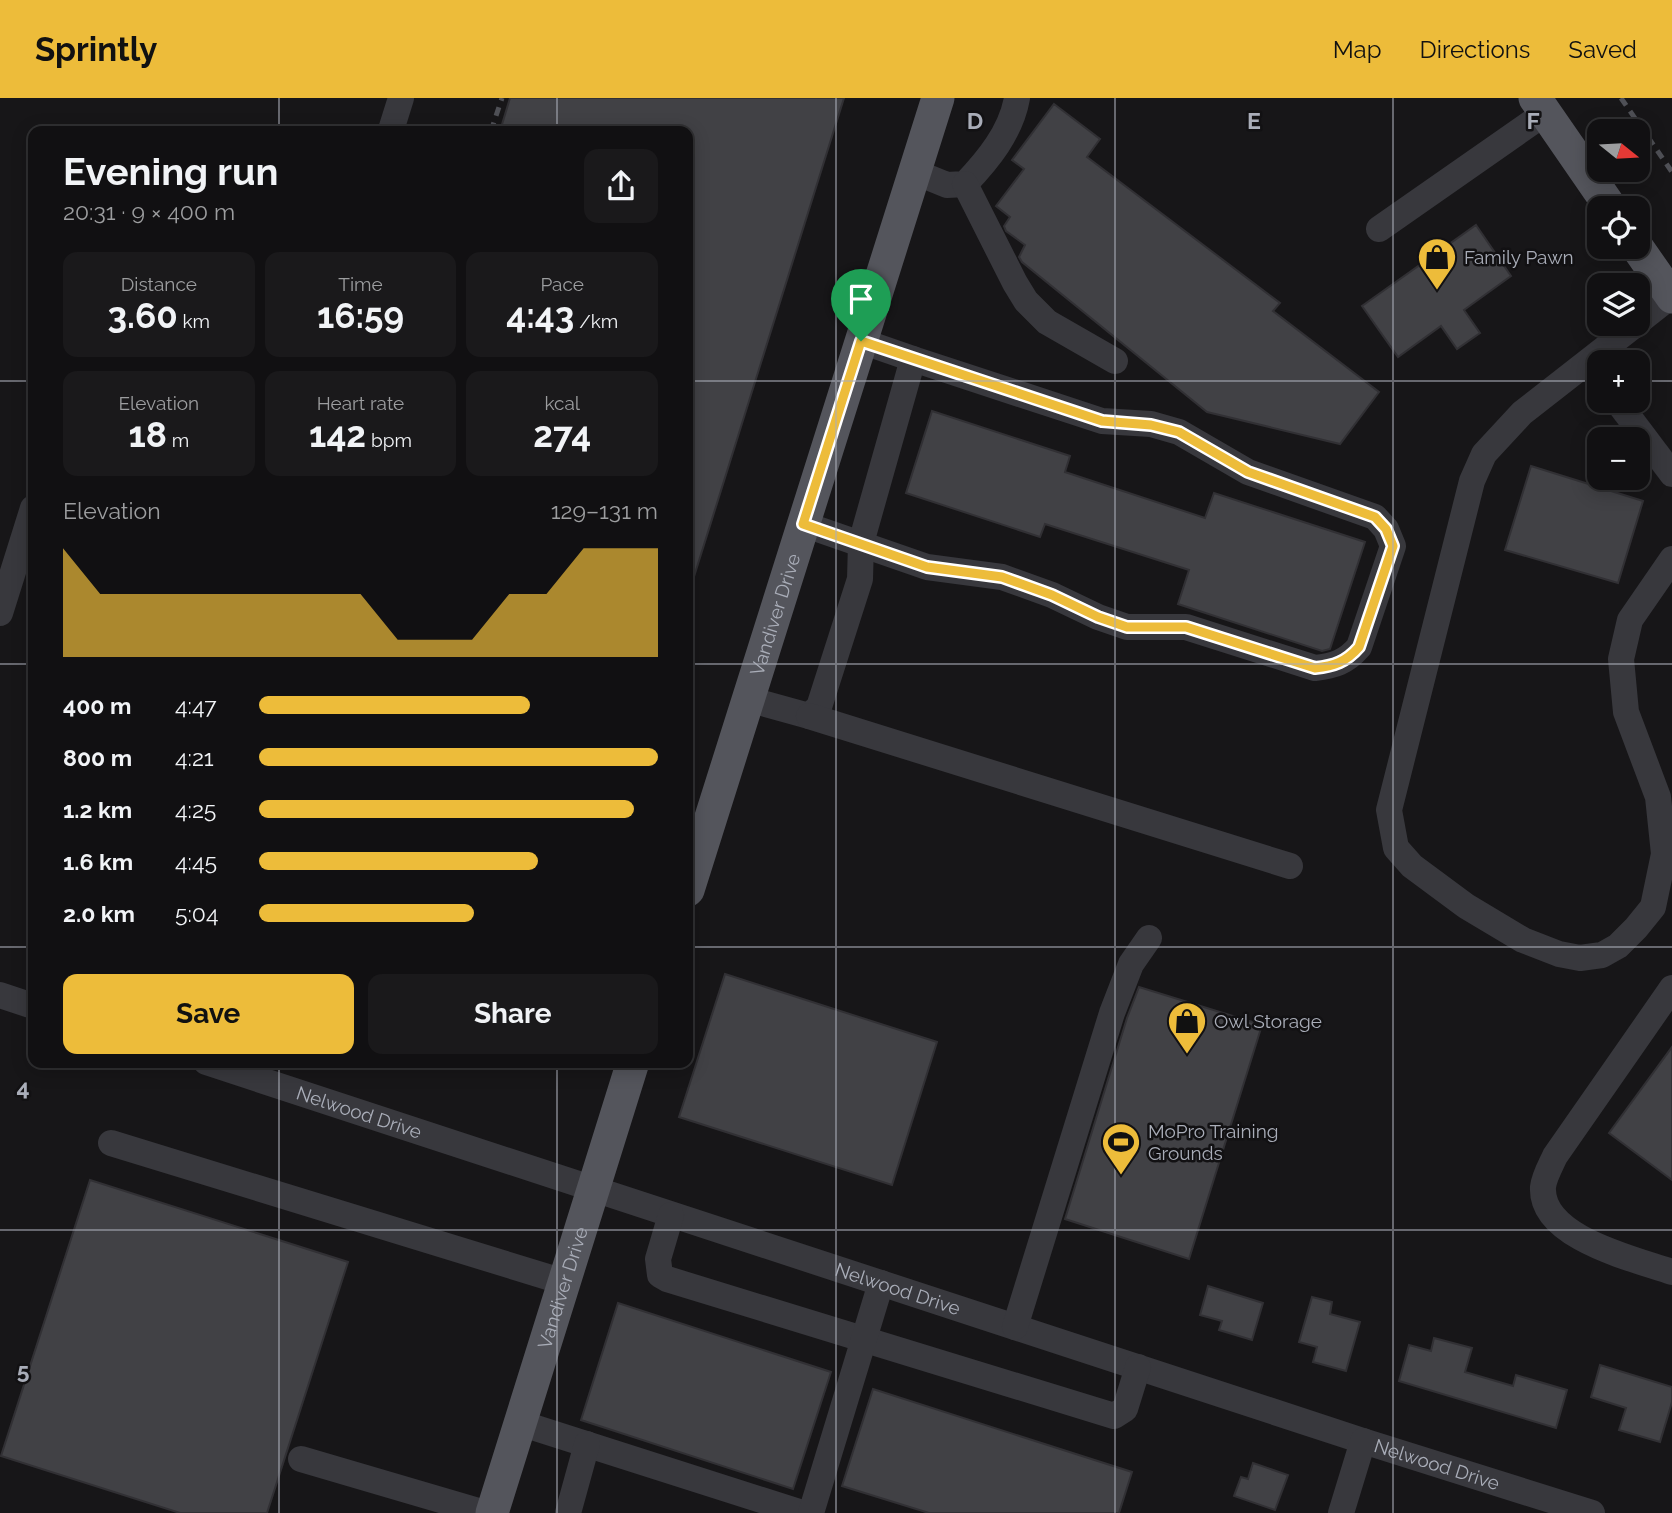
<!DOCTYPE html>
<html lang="en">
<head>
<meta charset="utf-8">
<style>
	:root { --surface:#111012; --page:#1a191b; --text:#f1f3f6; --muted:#9c9d9f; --line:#303032; --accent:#edbc3a }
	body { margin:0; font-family:Raleway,sans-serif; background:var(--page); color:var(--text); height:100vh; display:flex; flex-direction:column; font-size:26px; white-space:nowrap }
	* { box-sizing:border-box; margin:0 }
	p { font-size:23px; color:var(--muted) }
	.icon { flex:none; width:38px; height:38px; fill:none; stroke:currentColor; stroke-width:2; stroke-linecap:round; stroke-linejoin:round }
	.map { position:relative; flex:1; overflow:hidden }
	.drawer { position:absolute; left:28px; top:28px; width:665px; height:942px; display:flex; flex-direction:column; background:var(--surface); border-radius:14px; box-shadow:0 4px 18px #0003,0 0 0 2px var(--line) }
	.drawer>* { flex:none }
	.needle { width:46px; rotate:108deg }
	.controls { position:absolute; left:1587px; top:21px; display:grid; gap:14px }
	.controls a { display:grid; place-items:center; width:63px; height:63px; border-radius:14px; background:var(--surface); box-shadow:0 4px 18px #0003,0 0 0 2px var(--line); font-size:35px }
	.pin { position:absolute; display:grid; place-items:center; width:60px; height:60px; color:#fff; margin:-72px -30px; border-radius:50% 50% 50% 0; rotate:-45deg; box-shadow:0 0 7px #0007 }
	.pin .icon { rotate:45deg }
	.round { display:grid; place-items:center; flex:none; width:74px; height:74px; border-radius:14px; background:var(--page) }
	.summary { display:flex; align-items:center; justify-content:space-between; height:119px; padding:0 35px }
	h1 { font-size:38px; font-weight:700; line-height:52px }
	.stats { display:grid; grid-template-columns:repeat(3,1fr); gap:10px; height:119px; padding:7px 35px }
	.stats div { display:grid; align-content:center; border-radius:14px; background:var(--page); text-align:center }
	.stats b { font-size:35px; font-weight:700 }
	.stats small { font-size:19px; font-weight:400 }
	.stats p { font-size:19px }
	.chart { height:196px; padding:14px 35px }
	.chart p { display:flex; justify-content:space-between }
	.chart svg { width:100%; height:126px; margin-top:7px; fill:var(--accent); opacity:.7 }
	.cta { display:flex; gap:14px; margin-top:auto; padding:14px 35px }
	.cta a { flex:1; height:80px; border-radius:14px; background:var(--accent); color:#111; font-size:28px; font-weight:700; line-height:80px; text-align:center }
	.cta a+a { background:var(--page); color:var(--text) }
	ul { padding:0 35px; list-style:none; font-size:23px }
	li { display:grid; grid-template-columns:112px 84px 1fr; align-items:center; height:52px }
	li i { height:18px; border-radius:9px; background:var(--accent) }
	header { display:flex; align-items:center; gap:42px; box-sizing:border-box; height:98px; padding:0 35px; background:var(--accent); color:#111 }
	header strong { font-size:33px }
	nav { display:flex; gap:38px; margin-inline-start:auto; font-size:24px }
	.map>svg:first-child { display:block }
	.building { fill:#414145; stroke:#313034; stroke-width:2 }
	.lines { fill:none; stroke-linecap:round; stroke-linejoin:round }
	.minor { stroke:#38383d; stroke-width:26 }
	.major { stroke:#54555c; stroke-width:33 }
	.rail { stroke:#4f5056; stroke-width:5; stroke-dasharray:9 7; stroke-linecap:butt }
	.route-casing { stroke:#fff; stroke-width:14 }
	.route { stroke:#edbc3a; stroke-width:9 }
	.grid { fill:none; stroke:#a9adb8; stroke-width:2; stroke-opacity:0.55 }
	.labels { text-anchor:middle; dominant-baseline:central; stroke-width:5; stroke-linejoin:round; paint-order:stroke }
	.poi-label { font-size:19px; fill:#a9adb8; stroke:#121113; text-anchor:start }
	.street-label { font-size:19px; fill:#a9adb8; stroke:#121113 }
	.grid-label { font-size:23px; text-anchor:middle; font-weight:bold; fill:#a9adb8; stroke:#121113; stroke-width:5; stroke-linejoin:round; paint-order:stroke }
</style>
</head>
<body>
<header>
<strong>Sprintly</strong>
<nav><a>Map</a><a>Directions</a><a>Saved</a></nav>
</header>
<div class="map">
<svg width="1672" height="1415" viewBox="0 0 1672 1415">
	<rect width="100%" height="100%" fill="#171618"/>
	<path class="building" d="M510 0H844L692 485 688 484V33H500Z
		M1054 6 1100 41 1087 59 1280 205 1273 213 1379 294 1340 346 1207 314 1022 164 1019 159 1025 147 1006 133 1004 128 1010 119 996 108 1024 71 1012 62Z
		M1476 127 1511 178 1464 212 1480 235 1457 251 1441 228 1398 259 1362 208Z
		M932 313 1070 358 1065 374 1205 420 1214 395 1365 444 1330 551 1322 553 1178 506 1189 472 1045 426 1040 439 906 395Z
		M1531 368 1643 403 1618 485 1505 452Z
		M725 876 937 944 892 1087 679 1019Z
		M1139 889 1262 927 1189 1161 1065 1121 1127 920Z
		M1672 949V1082L1609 1035Z
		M90 1082 348 1164 267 1415H180L1 1358Z
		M1208 1188 1263 1205 1252 1242 1219 1232 1222 1223 1200 1217Z
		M1312 1199 1332 1204 1330 1216 1360 1224 1346 1273 1313 1264 1317 1249 1299 1244Z
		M618 1205 831 1274 793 1391 581 1322Z
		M1434 1240 1472 1250 1465 1274 1513 1288 1516 1277 1567 1292 1556 1330 1399 1283 1409 1247 1431 1253Z
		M1600 1267 1672 1289V1304L1660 1344 1619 1332 1626 1310 1591 1299Z
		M873 1291 1132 1374 1119 1415H929L842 1388Z
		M1253 1365 1288 1377 1275 1412 1234 1398 1241 1379 1248 1381Z"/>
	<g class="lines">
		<g class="minor">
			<path d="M391 32 401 0"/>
			<path d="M915 74 947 87 965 86C988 62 1011 34 1017 0"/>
			<path d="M965 86 1015 185 1026 203 1047 224 1115 263"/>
			<path d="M1379 131 1545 15"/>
			<path d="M1638 224 1671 198"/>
			<path d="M1636 226 1522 315 1484 356 1472 383 1389 712 1396 750 1412 768 1466 808 1523 842 1559 856 1580 860 1602 857 1618 848 1636 830 1653 809 1664 756 1658 699 1626 614 1621 561 1630 522 1672 461"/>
			<path d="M1617 303 1672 376"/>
			<path d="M803 426 927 469 1002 479 1052 497 1098 519 1127 529H1186L1315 570C1334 568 1346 564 1359 549L1393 448 1386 431 1375 419 1248 374 1179 334 1151 326 1102 323 913 261"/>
			<path d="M0 515 33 410"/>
			<path d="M748 601 809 618 819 609 860 481 861 445 913 261 861 243"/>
			<path d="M809 618 1290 768"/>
			<path d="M1672 890 1555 1058C1551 1067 1544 1079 1543 1089 1540 1140 1635 1161 1672 1174"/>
			<path d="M0 897 33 908"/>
			<path id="s1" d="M206 964 1363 1343 1592 1415"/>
			<path d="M111 1045 564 1184"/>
			<path d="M671 1117 658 1161 660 1177 667 1181 1114 1318 1125 1311 1138 1269"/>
			<path d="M1015 1229 1112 915 1131 866 1149 840"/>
			<path d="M520 1325 802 1415"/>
			<path d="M301 1361 485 1415"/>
			<path d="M568 1415 587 1346"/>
			<path d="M811 1415 881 1185"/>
			<path d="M1341 1415 1363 1343"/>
		</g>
		<g class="major">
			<path d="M1535 0 1611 110"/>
			<path d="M1637 149 1672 199"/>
			<path id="s2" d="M688 792 938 0"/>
			<path id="s3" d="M492 1415 633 964"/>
		</g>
		<path class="rail" d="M1621 0 1672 74
			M491 33 502 0"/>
	</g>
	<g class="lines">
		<g class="route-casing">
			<path id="route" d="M861 243 1102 323 1151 327 1179 334 1248 374 1375 419 1386 431 1393 448 1359 549C1346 564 1334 568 1315 570L1186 529H1127L1098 519 1052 497 1002 479 927 469 803 426Z"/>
		</g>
		<use href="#route" class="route"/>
	</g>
	<path class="grid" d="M279 0V33M557 0V33M836 0V1415M1115 0V1415M1393 0V1415M0 283H33M688 283H1600M1638 283H1672M0 566H33M688 566H1672M0 849H33M688 849H1672M279 964V1415M557 964V1415M0 1132H1672"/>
	<defs>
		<g id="shop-pin" transform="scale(2.0125)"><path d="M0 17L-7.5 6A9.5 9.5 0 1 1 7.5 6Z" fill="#edbc3a" stroke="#121113"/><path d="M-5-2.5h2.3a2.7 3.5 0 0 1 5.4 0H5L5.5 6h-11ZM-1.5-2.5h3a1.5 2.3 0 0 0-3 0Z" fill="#111"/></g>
		<g id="stadium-pin" transform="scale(2.0125)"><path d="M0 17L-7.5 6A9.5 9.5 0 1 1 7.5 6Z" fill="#edbc3a" stroke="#121113"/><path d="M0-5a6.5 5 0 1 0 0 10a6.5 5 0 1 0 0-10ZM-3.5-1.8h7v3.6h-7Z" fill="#111"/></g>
	</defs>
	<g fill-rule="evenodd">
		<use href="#shop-pin" x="1437" y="159"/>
		<use href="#shop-pin" x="1187" y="923"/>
		<use href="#stadium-pin" x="1121" y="1044"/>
	</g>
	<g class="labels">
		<g class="poi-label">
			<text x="1464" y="159">Family Pawn</text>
			<text x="1214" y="923">Owl Storage</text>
			<text x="1148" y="1033">MoPro Training<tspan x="1148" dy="22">Grounds</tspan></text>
		</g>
		<g class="street-label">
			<text stroke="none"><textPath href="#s2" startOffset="289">Vandiver Drive</textPath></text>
			<text stroke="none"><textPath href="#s1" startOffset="161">Nelwood Drive</textPath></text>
			<text stroke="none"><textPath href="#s3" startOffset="236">Vandiver Drive</textPath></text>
			<text stroke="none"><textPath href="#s1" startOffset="728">Nelwood Drive</textPath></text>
			<text stroke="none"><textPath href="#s1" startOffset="1295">Nelwood Drive</textPath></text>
		</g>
	</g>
	<g class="grid-label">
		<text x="975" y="31">D</text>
		<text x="1254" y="31">E</text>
		<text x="1533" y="31">F</text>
		<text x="23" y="998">4</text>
		<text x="23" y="1281">5</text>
	</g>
</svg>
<div class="controls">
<a><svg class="needle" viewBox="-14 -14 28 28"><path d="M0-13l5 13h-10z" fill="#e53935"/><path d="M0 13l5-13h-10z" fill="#9c9d9f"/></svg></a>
<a><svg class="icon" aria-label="locate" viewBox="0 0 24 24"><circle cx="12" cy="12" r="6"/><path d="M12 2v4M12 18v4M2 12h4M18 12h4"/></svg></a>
<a><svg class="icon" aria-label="layers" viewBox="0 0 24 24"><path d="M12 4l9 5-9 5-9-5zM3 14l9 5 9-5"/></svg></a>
<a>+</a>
<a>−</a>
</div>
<div class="pin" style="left:861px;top:243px;background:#1e9e55"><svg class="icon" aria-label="arrive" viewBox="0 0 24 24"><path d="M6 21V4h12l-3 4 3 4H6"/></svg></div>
<section class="drawer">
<div class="summary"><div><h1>Evening run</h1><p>20:31 · 9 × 400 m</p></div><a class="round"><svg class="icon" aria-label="share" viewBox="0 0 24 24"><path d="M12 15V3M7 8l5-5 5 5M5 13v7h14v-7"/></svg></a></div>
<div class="stats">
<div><p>Distance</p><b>3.60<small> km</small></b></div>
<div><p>Time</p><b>16:59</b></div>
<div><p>Pace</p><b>4:43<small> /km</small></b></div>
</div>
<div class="stats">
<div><p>Elevation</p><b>18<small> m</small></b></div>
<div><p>Heart rate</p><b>142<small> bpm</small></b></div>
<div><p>kcal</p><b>274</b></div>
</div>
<div class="chart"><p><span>Elevation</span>129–131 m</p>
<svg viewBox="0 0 160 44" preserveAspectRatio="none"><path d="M0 44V6L10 22L20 22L30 22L40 22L50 22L60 22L70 22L80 22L90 38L100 38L110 38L120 22L130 22L140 6L150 6L160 6V44z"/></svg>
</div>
<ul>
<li><b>400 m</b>4:47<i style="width:68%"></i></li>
<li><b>800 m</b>4:21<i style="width:100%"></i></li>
<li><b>1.2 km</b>4:25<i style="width:94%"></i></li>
<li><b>1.6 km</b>4:45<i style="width:70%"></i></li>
<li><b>2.0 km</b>5:04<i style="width:54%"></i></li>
</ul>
<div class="cta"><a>Save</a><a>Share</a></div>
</section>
</div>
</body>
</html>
